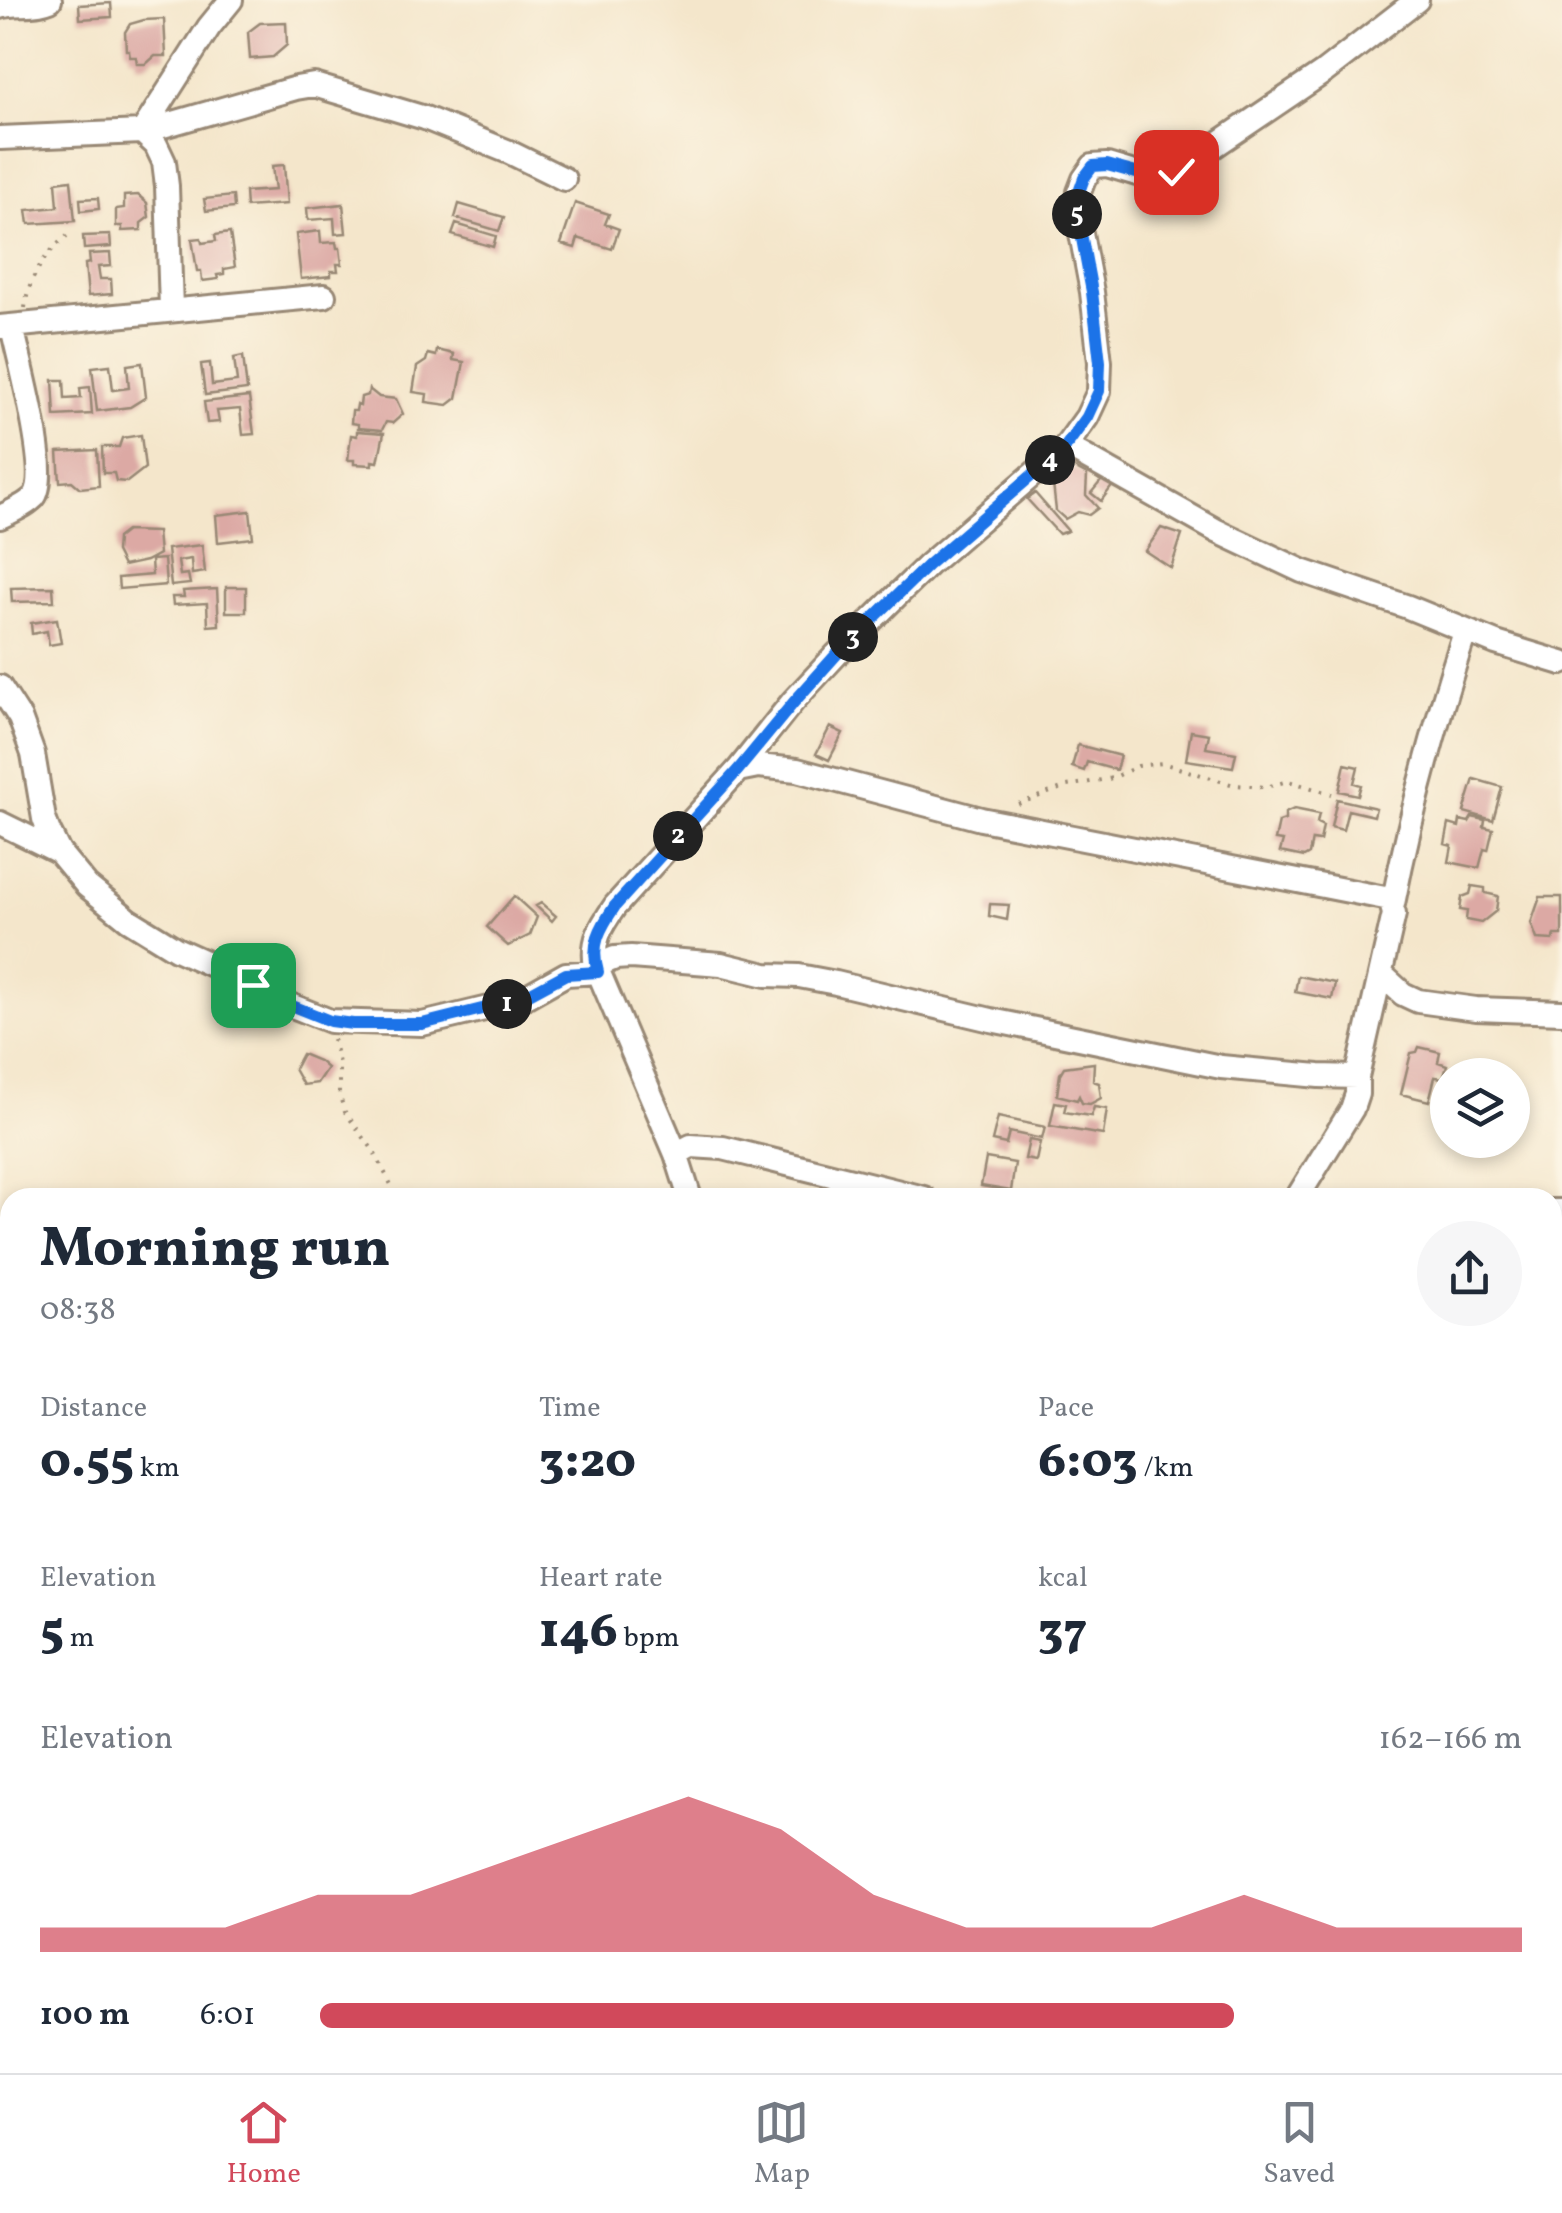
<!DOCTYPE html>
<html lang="en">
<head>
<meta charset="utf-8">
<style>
	:root { --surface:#fff; --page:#f6f6f7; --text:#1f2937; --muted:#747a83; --line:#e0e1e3; --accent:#d1495b }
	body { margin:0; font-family:Vollkorn,serif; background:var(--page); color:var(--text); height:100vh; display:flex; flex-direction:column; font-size:38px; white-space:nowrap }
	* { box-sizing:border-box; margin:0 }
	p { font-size:32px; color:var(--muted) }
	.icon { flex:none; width:55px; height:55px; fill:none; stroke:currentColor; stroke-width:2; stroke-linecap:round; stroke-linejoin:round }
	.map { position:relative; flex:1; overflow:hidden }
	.sheet { position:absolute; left:0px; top:1188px; width:1562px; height:888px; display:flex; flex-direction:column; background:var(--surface); border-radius:30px 30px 0 0; box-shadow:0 5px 15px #0003 }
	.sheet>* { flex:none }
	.fabs { position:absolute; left:1430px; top:1058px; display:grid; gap:20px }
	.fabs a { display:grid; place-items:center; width:100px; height:100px; border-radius:50%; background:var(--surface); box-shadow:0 5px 15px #0003; font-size:50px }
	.pin { position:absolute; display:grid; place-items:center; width:85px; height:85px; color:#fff; margin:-42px; border-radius:20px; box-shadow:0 5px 15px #0006 }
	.km { position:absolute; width:50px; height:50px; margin:-25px; border-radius:50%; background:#222; color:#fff; font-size:28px; line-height:50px; text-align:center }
	.round { display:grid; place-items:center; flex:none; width:105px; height:105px; border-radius:52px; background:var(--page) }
	.head { display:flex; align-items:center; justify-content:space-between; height:170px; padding:0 40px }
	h1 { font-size:55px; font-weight:800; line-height:75px }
	.stats { display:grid; grid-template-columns:repeat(3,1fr); gap:15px; height:170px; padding:10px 40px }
	.stats div { display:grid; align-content:center }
	.stats b { font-size:50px; font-weight:800 }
	.stats small { font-size:28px; font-weight:400 }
	.stats p { font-size:28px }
	.chart { height:280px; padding:20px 40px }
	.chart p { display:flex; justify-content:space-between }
	.chart svg { width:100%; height:180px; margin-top:10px; fill:var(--accent); opacity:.7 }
	ul { padding:0 40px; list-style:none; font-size:32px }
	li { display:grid; grid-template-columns:160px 120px 1fr; align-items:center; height:75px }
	li i { height:25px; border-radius:12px; background:var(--accent) }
	.menu { display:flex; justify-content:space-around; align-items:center; height:140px; border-top:2px solid var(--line); background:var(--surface); font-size:28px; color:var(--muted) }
	.menu a { display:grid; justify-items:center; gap:5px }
	.menu .active { color:var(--accent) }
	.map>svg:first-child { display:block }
	.building { fill:#dca9a4 }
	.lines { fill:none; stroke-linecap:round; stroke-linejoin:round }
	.minor-casing { stroke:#988874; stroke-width:28 }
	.path { stroke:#988874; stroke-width:4; stroke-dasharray:2.5 8; stroke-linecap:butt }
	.minor { stroke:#fff; stroke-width:22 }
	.route-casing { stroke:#fff; stroke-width:20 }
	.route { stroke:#1a73e8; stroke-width:12 }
</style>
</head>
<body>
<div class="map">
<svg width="1562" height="2073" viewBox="0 0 1562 2073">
	<rect width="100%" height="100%" fill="#fcf5e5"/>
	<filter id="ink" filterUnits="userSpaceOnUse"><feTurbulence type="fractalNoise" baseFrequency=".01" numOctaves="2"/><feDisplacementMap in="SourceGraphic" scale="20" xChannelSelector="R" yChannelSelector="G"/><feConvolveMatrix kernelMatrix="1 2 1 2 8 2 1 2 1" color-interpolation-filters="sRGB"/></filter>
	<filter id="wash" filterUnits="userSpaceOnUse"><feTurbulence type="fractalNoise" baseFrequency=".0048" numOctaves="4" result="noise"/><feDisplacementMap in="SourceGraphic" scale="40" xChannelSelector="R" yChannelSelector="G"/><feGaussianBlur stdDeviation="2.25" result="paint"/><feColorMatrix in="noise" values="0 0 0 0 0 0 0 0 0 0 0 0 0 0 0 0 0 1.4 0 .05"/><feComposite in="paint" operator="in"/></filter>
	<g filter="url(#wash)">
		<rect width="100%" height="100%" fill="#f4e6cb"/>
		<g id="blocks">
			<path class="building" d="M111 3 112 17 80 19 79 5Z
				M164 19 166 56H155L146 64H137L136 57H130L129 50H126L125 32 130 24 144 20Z
				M286 22 287 45 273 57 250 59 248 32 260 23Z
				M284 165 287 204 246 207 245 192 275 190 272 166Z
				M71 180 75 221 29 224 27 210 58 207 56 182Z
				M138 195 147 203 149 217 141 223V230L122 231V226H116V209L124 208V196Z
				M233 196 234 208 206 211 204 199Z
				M98 198 99 209 81 211 80 199Z
				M575 203 609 214 605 224 619 229 612 249 578 238 575 248 561 244Z
				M343 204 346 233 335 234 334 218 308 220 307 208Z
				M459 204 504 217 499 231 455 218Z
				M456 224 496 236 493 247 452 235Z
				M320 231 321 243 336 242 337 248H340L342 264H337L338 271H331V276L301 279 296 234Z
				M230 233 235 267 224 269V274L217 275 218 279 202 281 201 271H197L192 239 201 238 202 243 216 241 215 235Z
				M110 235 111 247 84 249 83 236Z
				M110 253 111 266 98 267 100 279H111L112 294 88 296 85 264 90 263 89 254Z
				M437 350 454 354 453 360 464 362 457 398 448 405 426 402 427 394 413 392 417 367 426 361 428 354 436 356Z
				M243 356 247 390 205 395 201 364 210 363 212 385 237 382 234 358Z
				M142 363 146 397 130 407 97 411 92 367 110 365 113 390 129 388 127 365Z
				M53 380H64L65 399 81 398 80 388 90 387 92 414 55 416Z
				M369 389 379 397 396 399 403 414 393 423 386 422 382 430 358 428V424L351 423 352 411H356L357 405 360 406 361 397 368 395Z
				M249 397 254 434 243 435 240 409 217 411 219 422 207 423 204 402Z
				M357 431 384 433 378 462 372 461V465L354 464V460H348L351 435 357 436Z
				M141 435 145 468 127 482 116 481 114 473H103L102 447H119L122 438Z
				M97 450 99 486 80 488 72 481 60 482 58 452Z
				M1080 466 1113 485 1101 501 1091 493 1101 481Z
				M1072 467 1087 475 1086 495 1098 508 1089 515 1078 512 1065 519 1056 511 1052 475 1068 473Z
				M1035 493 1068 531 1059 534 1027 499Z
				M250 511 253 538 218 542 216 515Z
				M1161 528 1182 535 1171 568 1145 551Z
				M126 531 157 532 159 554 146 561 123 566 116 552 117 538Z
				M202 545 205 572 192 574 191 559 178 561 180 575 188 574 190 584 171 586 167 549Z
				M164 559 166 585 119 589 118 578 152 575 151 560Z
				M53 587 54 601 12 602 11 588Z
				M226 587H246V612H226Z
				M217 589 219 625 208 626 207 603 173 605 172 597H184L183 591Z
				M57 619 61 643 49 645 47 631 32 634 31 623Z
				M830 727 843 733 829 760 816 754Z
				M1191 731 1209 734 1206 748 1236 753 1233 767 1186 760Z
				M1078 745 1120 756 1116 770 1087 762 1084 771 1072 767Z
				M1345 764 1358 767 1354 783 1361 785 1358 795 1339 791Z
				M1474 779 1502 787 1493 820 1464 812Z
				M1337 799 1376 808 1374 816 1348 810 1343 830 1331 827Z
				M1294 809 1319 814 1317 823 1323 826 1320 841 1312 840 1309 854 1304 857 1280 852 1283 841 1275 840 1279 822 1285 820V813Z
				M1472 817 1485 820 1484 827 1493 829 1488 850 1484 849 1479 868 1449 862 1452 846 1445 844 1449 824 1459 827 1460 820 1469 822Z
				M1472 886 1485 888V893L1498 896 1496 911 1481 923 1466 920 1467 911 1460 910 1462 897 1470 894Z
				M514 896 537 917 530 935 508 946 487 927Z
				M1540 897H1562V935H1555L1553 940 1537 939 1531 923Z
				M541 903 556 916 552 921 536 906Z
				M990 904 1009 905 1007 920 989 916Z
				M1298 976 1335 983 1332 999 1295 992Z
				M1419 1047 1440 1052 1438 1062 1447 1065 1443 1078 1435 1077 1429 1101 1401 1094 1411 1053 1417 1052Z
				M302 1054 319 1061 327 1068 317 1083 303 1085 294 1069Z
				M1094 1063 1093 1081 1099 1083 1101 1098 1090 1104 1082 1103 1079 1096 1077 1100 1057 1095 1060 1074 1064 1067Z
				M1055 1102 1066 1104 1064 1112 1091 1116 1094 1107 1107 1109 1103 1135 1050 1126Z
				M998 1117 1045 1127 1042 1139 1009 1132 1006 1144 992 1141Z
				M1029 1140 1040 1142 1036 1161 1025 1159Z
				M986 1158 1015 1163 1011 1191 981 1186Z
				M388 2065H402L415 2073H382Z
				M699 2068 725 2070V2073H698Z"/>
		</g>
	</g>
	<g filter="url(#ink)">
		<use href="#blocks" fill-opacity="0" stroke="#988874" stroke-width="2.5"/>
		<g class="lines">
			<g class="minor-casing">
				<path id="minor" d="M0 7C17 2 34 7 50 0
					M0 138 142 132 296 88 314 85 425 118 509 152 564 179
					M171 309 167 186 164 162 156 145 142 132 209 27 231 0
					M0 327 324 296
					M1066 446 1217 531 1302 571 1408 607 1496 643 1562 663
					M0 517C11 512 25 506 34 497 52 475 18 357 12 326
					M0 687 20 718 33 754 44 819 49 832 59 852 87 886 129 920 176 949 225 971 285 1003 330 1021 422 1024 518 1001 566 974 598 972
					M738 770 758 766 797 770 981 819 1390 899 1394 914 1357 1077V1094L1352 1109 1297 1198
					M0 823 59 852
					M1393 904C1411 811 1436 721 1465 632
					M596 966 615 958 631 957 721 964 766 975 799 976 836 983 991 1020 1221 1067 1319 1076 1357 1077
					M1381 974 1403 994 1418 1001 1476 1009 1562 1012
					M676 1154 691 1146 723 1148 924 1198
					M690 1198 676 1154 596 966C591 941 601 926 615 906L738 770 793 701 836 655 928 565 1066 446 1087 417 1099 391 1100 362 1092 292 1077 212 1079 192 1084 179 1093 166 1107 165 1147 177 1176 172 1324 72 1417 0
					M1552 1211H1562
					M1552 1343 1562 1348
					M1552 1392 1562 1405
					M0 1637 10 1639
					M1552 1637H1562
					M1552 1873 1562 1877
					M1552 1944 1562 1947
					M148 2065V2073
					M840 2073 841 2065
					M1354 2073 1355 2065"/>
			</g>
			<path class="path" d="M25 308C28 279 45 253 67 236
				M1018 804 1067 786 1113 778 1138 766 1162 763 1234 785 1266 787 1288 781 1332 794
				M333 1039 339 1063V1094L345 1112 373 1150 398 1198
				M465 2065 477 2073"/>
			<use href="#minor" class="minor"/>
		</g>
	</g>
	<g class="lines" filter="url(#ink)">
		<g class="route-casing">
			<path id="route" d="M253 985 285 1003 330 1021 353 1024H422L518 1000 566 974 598 972C590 945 600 928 615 906L738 770 794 702 836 655 928 565 1066 446 1087 417 1099 391 1100 362 1092 292 1077 212 1079 192 1084 178 1093 166 1107 165 1147 176 1176 172"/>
		</g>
		<use href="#route" class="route"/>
	</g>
</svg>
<div class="fabs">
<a><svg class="icon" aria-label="layers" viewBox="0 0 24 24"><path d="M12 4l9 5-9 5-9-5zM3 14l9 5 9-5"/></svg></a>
</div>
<div class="pin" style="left:253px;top:985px;background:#1e9e55"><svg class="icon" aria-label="arrive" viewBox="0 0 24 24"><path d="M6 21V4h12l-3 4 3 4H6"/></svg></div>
<div class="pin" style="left:1176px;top:172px;background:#d93025"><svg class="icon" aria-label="check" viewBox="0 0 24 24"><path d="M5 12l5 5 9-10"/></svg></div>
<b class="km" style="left:507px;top:1004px">1</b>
<b class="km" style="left:678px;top:836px">2</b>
<b class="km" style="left:853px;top:637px">3</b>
<b class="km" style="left:1050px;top:460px">4</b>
<b class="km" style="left:1077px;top:214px">5</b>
<section class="sheet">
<div class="head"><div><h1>Morning run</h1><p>08:38</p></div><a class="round"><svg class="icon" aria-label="share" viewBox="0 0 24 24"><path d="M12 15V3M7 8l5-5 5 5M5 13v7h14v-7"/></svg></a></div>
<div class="stats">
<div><p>Distance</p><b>0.55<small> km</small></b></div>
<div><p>Time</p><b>3:20</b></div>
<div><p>Pace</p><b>6:03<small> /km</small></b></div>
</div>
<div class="stats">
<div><p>Elevation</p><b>5<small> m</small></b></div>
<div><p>Heart rate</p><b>146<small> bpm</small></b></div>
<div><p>kcal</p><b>37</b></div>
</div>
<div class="chart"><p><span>Elevation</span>162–166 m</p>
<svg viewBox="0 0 160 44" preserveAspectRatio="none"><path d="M0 44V38L10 38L20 38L30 30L40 30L50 22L60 14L70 6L80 14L90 30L100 38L110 38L120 38L130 30L140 38L150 38L160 38V44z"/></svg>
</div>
<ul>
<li><b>100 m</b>6:01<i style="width:76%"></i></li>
</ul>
</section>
</div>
<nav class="menu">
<a class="active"><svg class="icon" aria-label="home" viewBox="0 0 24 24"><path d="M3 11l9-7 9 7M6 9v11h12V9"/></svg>Home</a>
<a><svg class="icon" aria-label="map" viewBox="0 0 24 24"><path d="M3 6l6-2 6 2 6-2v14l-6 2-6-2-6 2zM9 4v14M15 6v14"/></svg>Map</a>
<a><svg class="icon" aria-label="saved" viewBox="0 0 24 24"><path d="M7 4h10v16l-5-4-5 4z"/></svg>Saved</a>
</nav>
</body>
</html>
